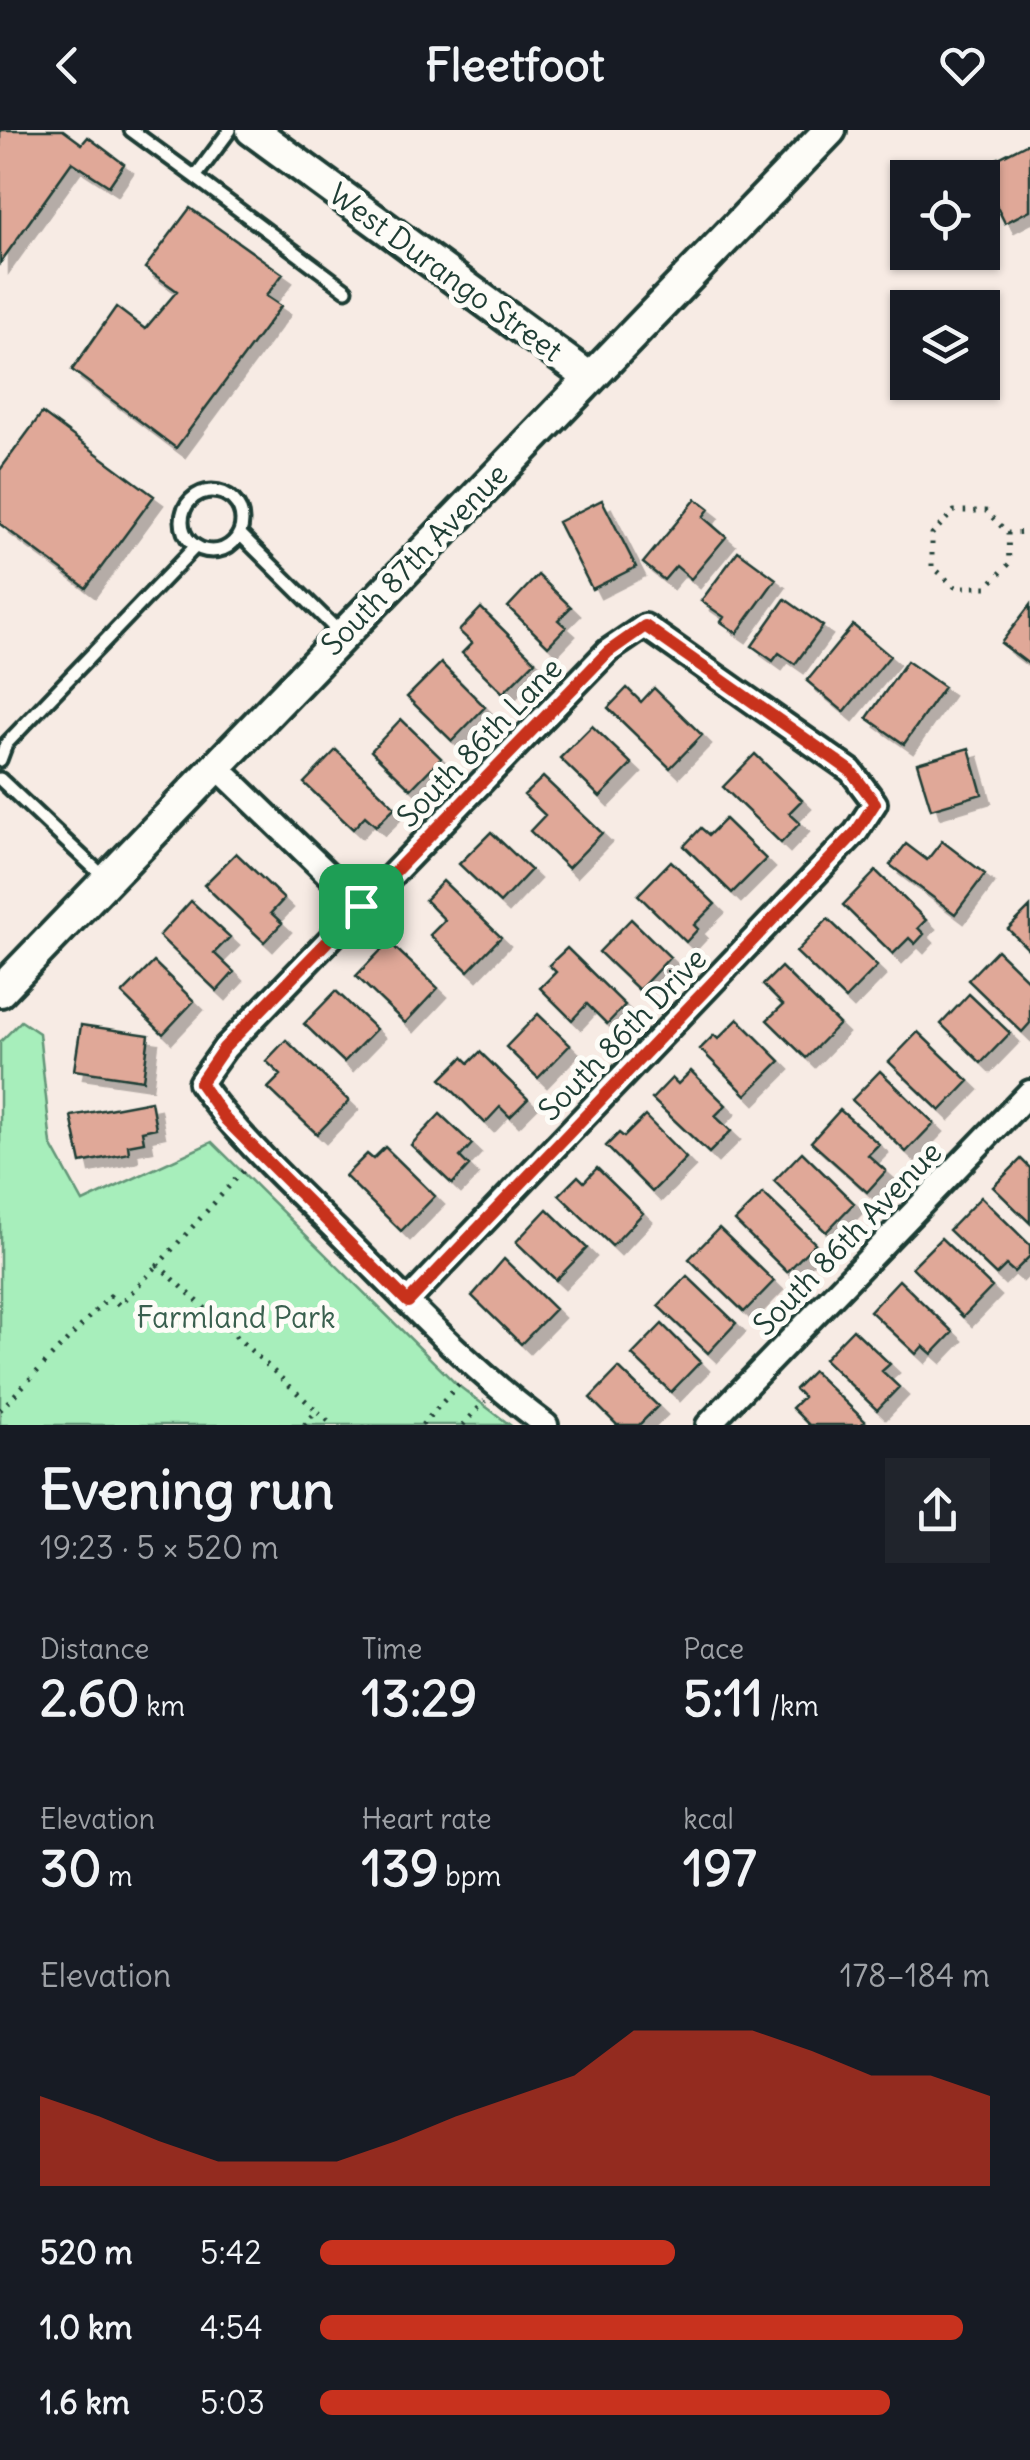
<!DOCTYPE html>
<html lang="en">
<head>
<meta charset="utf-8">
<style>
	:root { --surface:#171b24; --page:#20242c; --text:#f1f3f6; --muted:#9ea1a6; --accent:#c8321e }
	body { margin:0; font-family:Delius,sans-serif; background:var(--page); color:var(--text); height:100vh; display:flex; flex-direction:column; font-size:38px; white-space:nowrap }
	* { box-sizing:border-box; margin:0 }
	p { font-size:32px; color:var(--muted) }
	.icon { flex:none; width:55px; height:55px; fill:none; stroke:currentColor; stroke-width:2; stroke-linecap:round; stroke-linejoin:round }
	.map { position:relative; height:1295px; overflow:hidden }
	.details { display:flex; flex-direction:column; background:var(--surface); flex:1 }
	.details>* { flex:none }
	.controls { position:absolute; left:890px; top:30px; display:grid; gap:20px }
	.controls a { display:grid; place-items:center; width:110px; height:110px; border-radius:0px; background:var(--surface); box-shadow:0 2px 8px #0004; font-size:50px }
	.pin { position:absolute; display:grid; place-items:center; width:85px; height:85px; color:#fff; margin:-42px; border-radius:20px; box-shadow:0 5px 15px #0006 }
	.round { display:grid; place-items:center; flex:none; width:105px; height:105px; border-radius:0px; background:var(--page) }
	.head { display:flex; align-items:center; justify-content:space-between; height:170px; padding:0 40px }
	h1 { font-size:55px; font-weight:700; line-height:75px }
	.metrics { display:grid; grid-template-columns:repeat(3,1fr); gap:15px; height:170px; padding:10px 40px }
	.metrics div { display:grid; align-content:center }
	.metrics b { font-size:50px; font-weight:700 }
	.metrics small { font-size:28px; font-weight:400 }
	.metrics p { font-size:28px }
	.chart { height:280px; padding:20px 40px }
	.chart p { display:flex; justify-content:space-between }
	.chart svg { width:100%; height:180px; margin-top:10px; fill:var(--accent); opacity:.7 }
	ul { padding:0 40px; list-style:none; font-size:32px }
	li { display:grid; grid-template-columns:160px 120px 1fr; align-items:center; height:75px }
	li i { height:25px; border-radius:12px; background:var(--accent) }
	header { display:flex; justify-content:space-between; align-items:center; height:130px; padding:0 40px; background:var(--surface); font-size:45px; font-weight:700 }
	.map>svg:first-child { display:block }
	.green { fill:#a7eebb; stroke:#639678; stroke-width:2.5 }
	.building { fill:#e0a898; stroke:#1f3d34; stroke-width:2.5; filter:url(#shadow) }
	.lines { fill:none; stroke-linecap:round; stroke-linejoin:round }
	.service-casing { stroke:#1f3d34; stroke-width:19 }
	.minor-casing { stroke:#1f3d34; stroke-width:30 }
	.tertiary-casing { stroke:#1f3d34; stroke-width:38 }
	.path { stroke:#1f3d34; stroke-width:5; stroke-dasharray:2.5 8; stroke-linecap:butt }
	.service { stroke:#fdfcf7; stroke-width:11 }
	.minor { stroke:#fdfcf7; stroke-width:22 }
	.tertiary { stroke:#fdfcf7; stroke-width:30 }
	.route-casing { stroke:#fff; stroke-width:20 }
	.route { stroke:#c8321e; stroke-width:12 }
	.labels { text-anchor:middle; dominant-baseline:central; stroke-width:10; stroke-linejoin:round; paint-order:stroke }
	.street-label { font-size:30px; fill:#1f3d34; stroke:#fdfcf7 }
	.park-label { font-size:30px; fill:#3a604f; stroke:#fdfcf7 }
</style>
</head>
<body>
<header><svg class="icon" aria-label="back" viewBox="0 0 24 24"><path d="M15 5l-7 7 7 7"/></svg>Fleetfoot<svg class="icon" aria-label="heart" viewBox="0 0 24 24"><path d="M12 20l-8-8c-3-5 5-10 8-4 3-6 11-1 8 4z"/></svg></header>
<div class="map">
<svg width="1030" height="1295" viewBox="0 0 1030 1295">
	<defs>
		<filter id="shadow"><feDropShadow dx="9" dy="9" stdDeviation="0" flood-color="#0004"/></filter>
	</defs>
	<rect width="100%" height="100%" fill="#f7ebe4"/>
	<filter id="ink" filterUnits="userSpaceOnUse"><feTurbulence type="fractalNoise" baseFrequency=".01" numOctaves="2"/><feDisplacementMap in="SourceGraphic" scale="20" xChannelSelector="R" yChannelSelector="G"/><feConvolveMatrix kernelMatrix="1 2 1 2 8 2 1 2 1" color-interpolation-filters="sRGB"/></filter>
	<g filter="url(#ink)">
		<path class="green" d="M21 891 39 903 51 1014 83 1072 212 1012 455 1253 510 1295H0V912Z"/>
		<path class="building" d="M0 0H63L82 14 88 7 124 34 109 56 72 32 0 133Z
			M1030 12V80L1005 93 985 53 993 49 985 35Z
			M190 78 283 144 266 166 281 176 176 318 72 240 116 177 145 199 177 161 145 138Z
			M42 283 154 366 86 458 0 394V340Z
			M696 369 709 379 703 387 726 407 691 449 676 436 664 450 643 433Z
			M602 370 636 437 592 459 558 392Z
			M738 421 776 449 737 503 721 492 724 487 701 471Z
			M538 445 571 477 558 490 566 497 548 516 508 477Z
			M785 469 823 496 795 534 779 523 773 531 752 516Z
			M1030 475V535L1001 513Z
			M481 478 535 531 503 563 462 523 472 513 459 501Z
			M853 495 890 526 844 582 807 551Z
			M907 531 944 557 904 614 867 588Z
			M441 533 485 577 452 611 407 567Z
			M627 558 641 572 654 558 702 605 670 638 608 578Z
			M401 589 441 628 411 659 371 621Z
			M592 596 632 634 600 667 560 628Z
			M969 618 982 664 931 679 917 633Z
			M336 620 395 677 376 696 365 686 353 699 304 653Z
			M755 624 802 670 789 683 800 693 781 713 723 657Z
			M543 647 602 703 568 738 530 701 545 685 524 665Z
			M725 689 766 729 732 763 684 716 701 698 709 705Z
			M491 702 531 740 500 773 459 734Z
			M942 711 985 744 955 784 890 735 906 714 927 730Z
			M236 723 284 769 271 783 282 793 264 812 204 755Z
			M671 731 715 774 694 795 698 799 686 812 638 765Z
			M876 741 926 790 918 798 924 804 915 814 909 808 893 824 843 775Z
			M443 751 501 807 468 841 430 805 445 790 425 770Z
			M191 771 230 807 214 823 234 842 217 861 159 806Z
			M1030 777V821L1008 799Z
			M631 789 670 827 639 860 599 822Z
			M828 789 877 836 845 869 796 822Z
			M389 812 438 858 405 893 356 846Z
			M567 818 625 875 607 894 587 874 572 890 540 858 556 842 549 835Z
			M997 820 1030 852V893L1022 902 968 850Z
			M154 832 194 871 163 904 122 864Z
			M781 837 839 894 806 928 767 890 783 875 763 855Z
			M336 861 376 899 344 932 304 894Z
			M969 864 1010 903 981 933 941 894Z
			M538 884 570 915 538 948 506 917Z
			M738 889 780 931 746 965 700 919 714 905 718 909Z
			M81 895 149 905 143 950 74 940Z
			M918 902 969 951 940 981 889 932Z
			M286 910 349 971 317 1004 268 958 281 945 266 931Z
			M480 922 528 969 510 987 500 977 485 993 441 949 463 927 469 933Z
			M691 941 726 975 715 986 731 1001 709 1023 652 969 672 948 678 954Z
			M880 941 934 993 906 1022 852 970Z
			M151 971 156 998 142 1001 144 1012 128 1015 129 1023 81 1033 71 986Z
			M840 980 879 1014 868 1025 886 1041 867 1062 811 1012Z
			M440 984 472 1014 460 1027 469 1036 452 1054 411 1015Z
			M645 986 686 1028 652 1062 606 1016 619 1003 624 1007Z
			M385 1017 435 1066 401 1101 345 1046 367 1024 373 1029Z
			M802 1022 854 1073 826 1102 774 1051Z
			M1021 1029 1030 1038V1093L993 1057Z
			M597 1038 643 1083 612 1116 559 1065 578 1046 584 1052Z
			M763 1063 815 1113 787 1142 735 1091Z
			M981 1067 1030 1115V1126L1014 1142 1006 1135 996 1145 949 1100Z
			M547 1079 587 1118 556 1150 516 1112Z
			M719 1098 774 1151 744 1182 689 1129Z
			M941 1108 992 1157 963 1187 912 1137Z
			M504 1129 555 1179 521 1214 472 1166Z
			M687 1146 736 1193 708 1223 658 1176Z
			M899 1150 953 1202 932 1224 923 1216 916 1224 870 1181Z
			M662 1194 700 1232 671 1262 632 1225Z
			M853 1199 890 1234 882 1241 899 1257 877 1280 824 1229Z
			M619 1238 658 1276 639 1295H617L590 1268Z
			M813 1241 865 1291 861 1295H809L792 1278 803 1267 795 1259Z"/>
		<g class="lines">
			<g class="service-casing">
				<path id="service" d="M131 0 195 47 230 0
					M195 47 346 160
					M182 391a30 30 0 1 1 60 0a30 30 0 1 1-60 0Z
					M240 404 340 503
					M0 630 6 614 195 417
					M0 649 106 749"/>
			</g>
			<g class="minor-casing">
				<path id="minor" d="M215 635 361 776
					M407 1172 856 702 875 673 851 641 645 496 608 521 225 918 200 953C241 1011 295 1059 345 1109 410 1174 472 1241 546 1295
					M708 1295 1030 962"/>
			</g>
			<g class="tertiary-casing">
				<path id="tertiary" d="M252 0 590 248
					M0 861 830 0"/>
			</g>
			<path class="path" d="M1008 403 1009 434 987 457H955L932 436V404L954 381H986L1008 403 1030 402
				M243 1041 158 1135 317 1281
				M0 1280 110 1166 119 1175 158 1135
				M304 1295 317 1281 333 1295
				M422 1295 460 1253
				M463 1295 485 1271"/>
			<use href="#service" class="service"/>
			<use href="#minor" class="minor"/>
			<use href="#tertiary" class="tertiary"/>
		</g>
	</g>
	<g class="lines" filter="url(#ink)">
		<g class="route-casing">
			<path id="route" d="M645 496 851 641 875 673 856 702 408 1172 226 990 200 953 224 918 608 522Z"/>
		</g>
		<use href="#route" class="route"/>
	</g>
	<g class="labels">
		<g class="street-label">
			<text transform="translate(446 142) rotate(36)">West Durango Street</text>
			<text transform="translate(414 429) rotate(-46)">South 87th Avenue</text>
			<text transform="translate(479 612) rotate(-46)">South 86th Lane</text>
			<text transform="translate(622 904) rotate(-46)">South 86th Drive</text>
			<text transform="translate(847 1108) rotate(-46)">South 86th Avenue</text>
		</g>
		<g class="park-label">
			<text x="236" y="1187">Farmland Park</text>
		</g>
	</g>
</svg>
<div class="controls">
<a><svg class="icon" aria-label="locate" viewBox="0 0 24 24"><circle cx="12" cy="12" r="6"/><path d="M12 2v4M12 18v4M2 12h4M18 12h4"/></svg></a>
<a><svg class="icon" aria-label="layers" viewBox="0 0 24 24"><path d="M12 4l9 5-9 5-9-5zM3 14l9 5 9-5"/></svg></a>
</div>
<div class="pin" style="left:361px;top:776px;background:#1e9e55"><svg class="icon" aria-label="arrive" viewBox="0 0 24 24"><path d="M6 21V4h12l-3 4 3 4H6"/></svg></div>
</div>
<section class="details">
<div class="head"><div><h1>Evening run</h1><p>19:23 · 5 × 520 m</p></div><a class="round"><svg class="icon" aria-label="share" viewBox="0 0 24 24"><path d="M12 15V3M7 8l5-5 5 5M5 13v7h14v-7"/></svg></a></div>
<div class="metrics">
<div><p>Distance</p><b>2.60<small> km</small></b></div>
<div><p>Time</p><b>13:29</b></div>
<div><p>Pace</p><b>5:11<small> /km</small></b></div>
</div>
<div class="metrics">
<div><p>Elevation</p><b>30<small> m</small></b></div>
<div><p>Heart rate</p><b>139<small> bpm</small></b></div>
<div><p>kcal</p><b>197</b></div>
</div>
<div class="chart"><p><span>Elevation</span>178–184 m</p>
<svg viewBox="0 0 160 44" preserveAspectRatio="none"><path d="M0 44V22L10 27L20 33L30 38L40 38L50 38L60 33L70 27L80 22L90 17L100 6L110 6L120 6L130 11L140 17L150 17L160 22V44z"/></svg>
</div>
<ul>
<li><b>520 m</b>5:42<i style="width:53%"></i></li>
<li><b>1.0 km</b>4:54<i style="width:96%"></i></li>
<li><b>1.6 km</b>5:03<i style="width:85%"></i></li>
</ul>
</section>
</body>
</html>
